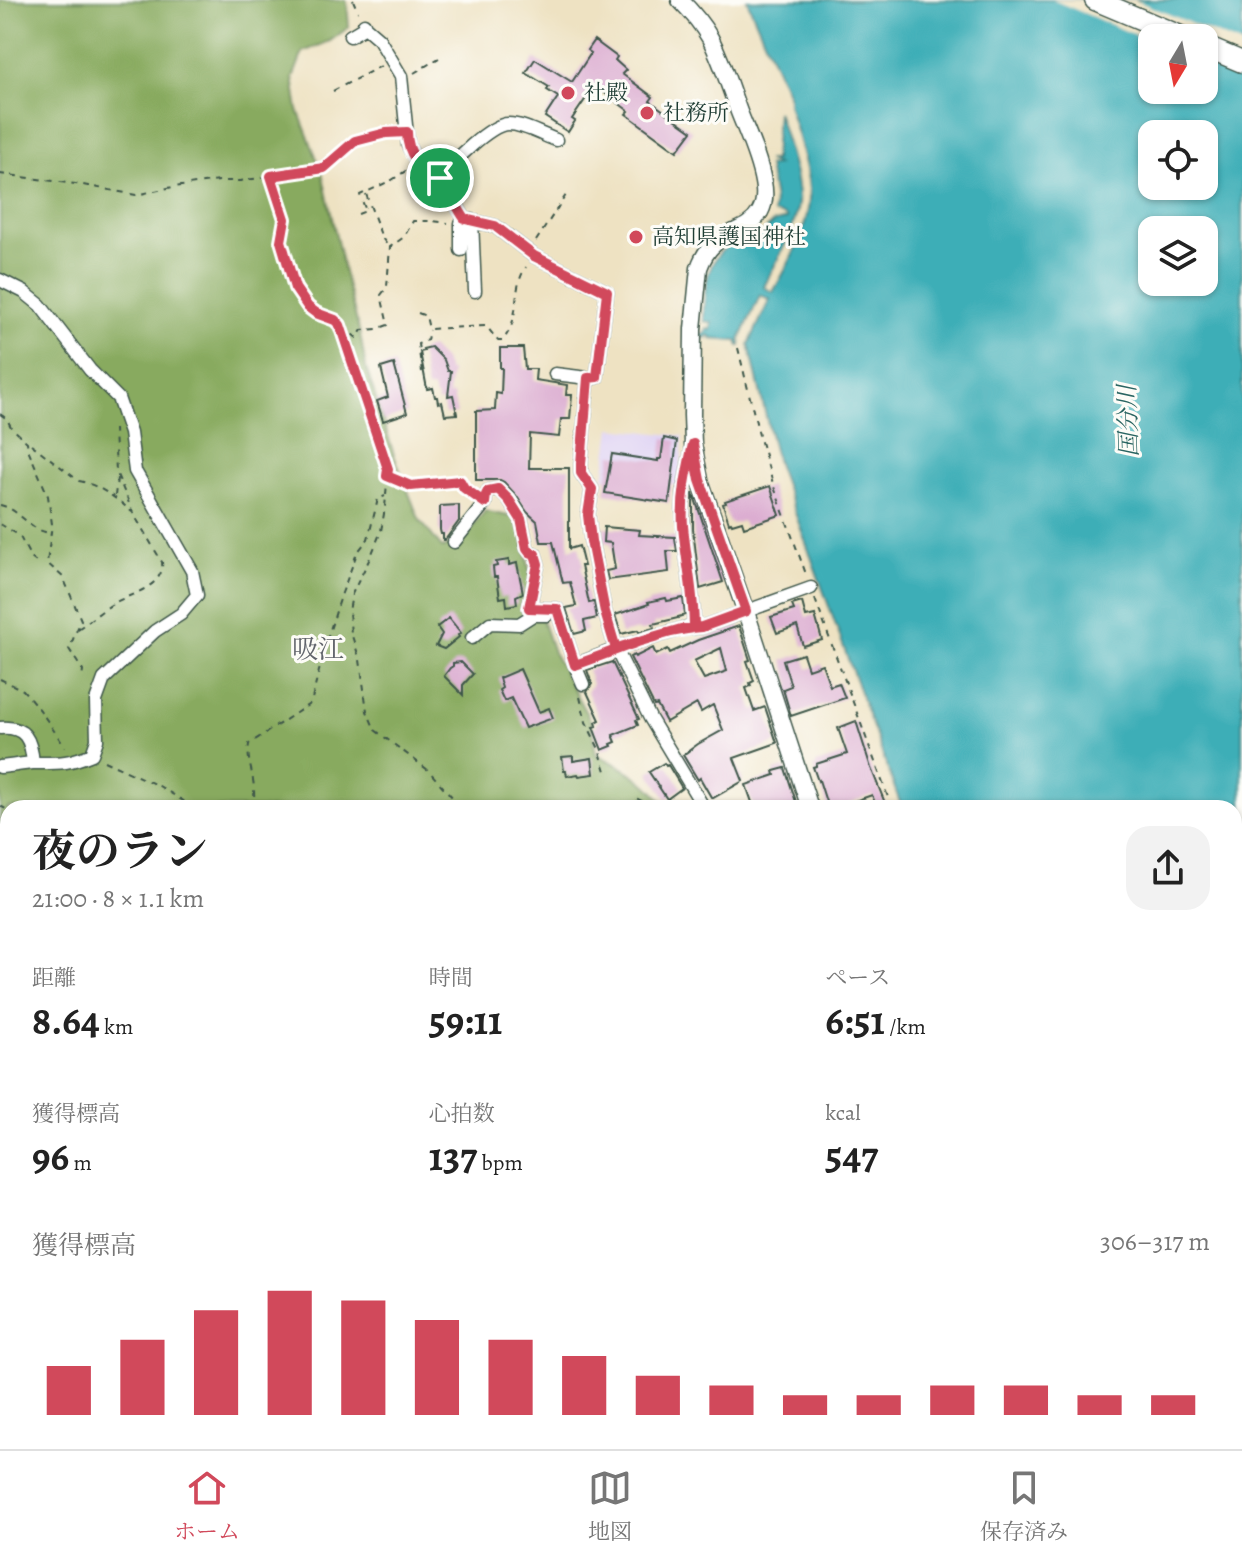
<!DOCTYPE html>
<html lang="ja">
<head>
<meta charset="utf-8">
<style>
	:root { --surface:#fff; --page:#f2f2f2; --text:#222; --muted:#767676; --line:#e0e0e0; --accent:#d1495b }
	body { margin:0; font-family:Alegreya,"Noto Serif JP",serif; background:var(--page); color:var(--text); height:100vh; display:flex; flex-direction:column; font-size:30px; white-space:nowrap }
	* { box-sizing:border-box; margin:0 }
	p { font-size:26px; color:var(--muted) }
	.icon { flex:none; width:44px; height:44px; fill:none; stroke:currentColor; stroke-width:2; stroke-linecap:round; stroke-linejoin:round }
	.map { position:relative; flex:1; overflow:hidden }
	.drawer { position:absolute; left:0px; top:800px; width:1242px; height:650px; display:flex; flex-direction:column; background:var(--surface); border-radius:24px 24px 0 0; box-shadow:0 2px 6px #0004 }
	.drawer>* { flex:none }
	.needle { width:52px; rotate:190deg }
	.fabs { position:absolute; left:1138px; top:24px; display:grid; gap:16px }
	.fabs a { display:grid; place-items:center; width:80px; height:80px; border-radius:16px; background:var(--surface); box-shadow:0 2px 6px #0004; font-size:40px }
	.pin { position:absolute; display:grid; place-items:center; width:68px; height:68px; color:#fff; margin:-34px; border:4px solid #fff; border-radius:50%; box-shadow:0 2px 8px #0007 }
	.round { display:grid; place-items:center; flex:none; width:84px; height:84px; border-radius:24px; background:var(--page) }
	.headline { display:flex; align-items:center; justify-content:space-between; height:136px; padding:0 32px }
	h1 { font-size:44px; font-weight:700; line-height:60px }
	.figures { display:grid; grid-template-columns:repeat(3,1fr); gap:12px; height:136px; padding:8px 32px }
	.figures div { display:grid; align-content:center }
	.figures b { font-size:40px; font-weight:700 }
	.figures small { font-size:22px; font-weight:400 }
	.figures p { font-size:22px }
	.chart { height:224px; padding:16px 32px }
	.chart p { display:flex; justify-content:space-between }
	.chart svg { width:100%; height:144px; margin-top:8px; stroke:var(--accent); stroke-width:6 }
	.menu { display:flex; justify-content:space-around; align-items:center; height:112px; border-top:2px solid var(--line); background:var(--surface); font-size:22px; color:var(--muted) }
	.menu a { display:grid; justify-items:center; gap:4px }
	.menu .current { color:var(--accent) }
	.map>svg:first-child { display:block }
	.built { fill:#e0d4f4 }
	.forest { fill:#88aa5e; stroke:#547449; stroke-width:2 }
	.water { fill:#3daeb7; stroke:#2e7676; stroke-width:2; fill-rule:evenodd }
	.pier { fill:#eee2c2 }
	.building { fill:#dcadd1; fill-rule:evenodd }
	.lines { fill:none; stroke-linecap:round; stroke-linejoin:round }
	.minor-casing { stroke:#3e5649; stroke-width:15 }
	.tertiary-casing { stroke:#3e5649; stroke-width:19 }
	.primary-casing { stroke:#3e5649; stroke-width:23 }
	.path { stroke:#3e5649; stroke-width:2; stroke-dasharray:6 6; stroke-linecap:butt }
	.minor { stroke:#fff; stroke-width:12 }
	.tertiary { stroke:#fff; stroke-width:16 }
	.primary { stroke:#fff; stroke-width:20 }
	.route-casing { stroke:#fff; stroke-width:16 }
	.route { stroke:#d1495b; stroke-width:10 }
	.poi-dot { fill:#d1495b; stroke:#fdfcf7; stroke-width:3 }
	.labels { text-anchor:middle; dominant-baseline:central; stroke-width:6; stroke-linejoin:round; paint-order:stroke }
	.poi-label { font-size:22px; fill:#1f3d34; stroke:#fdfcf7; text-anchor:start }
	.water-label { font-size:24px; font-style:italic; fill:#2a6562; stroke:#fdfcf7 }
	.quarter-label { font-size:26px; fill:#61646b; stroke:#fdfcf7 }
</style>
</head>
<body>
<div class="map">
<svg width="1242" height="1449" viewBox="0 0 1242 1449">
	<rect width="100%" height="100%" fill="#fdfcf7"/>
	<filter id="ink" filterUnits="userSpaceOnUse"><feTurbulence type="fractalNoise" baseFrequency=".0125" numOctaves="2"/><feDisplacementMap in="SourceGraphic" scale="16" xChannelSelector="R" yChannelSelector="G"/><feConvolveMatrix kernelMatrix="1 2 1 2 8 2 1 2 1" color-interpolation-filters="sRGB"/></filter>
	<filter id="wash" filterUnits="userSpaceOnUse"><feTurbulence type="fractalNoise" baseFrequency=".006" numOctaves="4" result="noise"/><feDisplacementMap in="SourceGraphic" scale="32" xChannelSelector="R" yChannelSelector="G"/><feGaussianBlur stdDeviation="1.8" result="paint"/><feColorMatrix in="noise" values="0 0 0 0 0 0 0 0 0 0 0 0 0 0 0 0 0 1.4 0 .05"/><feComposite in="paint" operator="in"/></filter>
	<g filter="url(#wash)">
		<rect width="100%" height="100%" fill="#eee2c2"/>
		<path class="built" d="M611 428 683 436 680 486 604 478Z"/>
		<path class="forest" d="M0 0H344L347 2 349 27 330 41 303 52 293 78 298 110 322 172 343 268 360 334 366 368 394 455 419 519 442 548 463 540 485 511 513 517 521 524 532 583 540 614 553 652 591 722 596 754C624 768 650 781 666 808H8V1294H0Z"/>
		<path class="water" d="M747 0H1242V1449H654L652 1442H1234V808H902L777 463 749 344 770 299 760 295 740 340 741 346H739L737 341 711 339V336L708 335 707 338 700 337 701 334H705L707 329 711 330 712 322 704 321C704 275 709 241 761 235L772 223 787 219 785 216 773 213 774 200 768 166 778 165 766 160H774L777 111C784 136 800 180 798 204 794 233 776 261 764 287L773 292C787 268 808 228 809 200 811 172 795 131 788 103V95ZM1152 38H1204V90H1152ZM1152 134H1204V186H1152ZM1152 230H1204V282H1152Z
			M299 1442H559L560 1445 557 1449H277Z"/>
		<path class="pier" d="M1053 0H1135L1242 45V80L1204 64V38H1152V42Z"/>
		<g id="blocks">
			<path class="building" d="M594 40 617 57 615 60 626 70 622 74 653 97 650 101 692 131 677 151 626 114 629 111 598 88 597 90 593 88 572 119 575 121 568 132 545 117 558 97 547 90 549 87 526 73 535 59 572 82 591 53 587 50Z
				M431 347 444 360 448 371H451L448 396 453 395 457 414 445 415 442 402 438 403 437 397H435L433 388 427 389 420 352 424 351 423 349Z
				M500 348H523L525 369H536L535 380 567 385 566 395H572L570 419H561L559 437 530 434 529 468H569V549L579 546 584 566H581L589 603 594 602 597 618 584 621 586 631 574 634 566 608 576 606 570 582 563 583 553 542H541L537 521 527 512 516 495 504 482 500 480H476V411L495 410 496 393 501 394 502 368H500Z
				M394 364 407 413 383 421 377 401 388 397 381 368Z
				M664 438 677 441 669 503 605 493 612 454 658 461V459H661Z
				M770 486 780 515 744 527 742 521 732 524 731 522 729 523 723 504 726 503 725 501Z
				M693 493 723 582 700 589 693 529Z
				M459 505V521L445 540H443V534H441L440 530V506Z
				M604 527 640 530 639 535 675 537 677 551H667L669 572 608 580 606 571 615 569 611 543 603 542Z
				M509 560V565L517 563 523 593 516 596 517 604 507 606 506 597 500 598 497 577H494L493 567 497 566 496 562Z
				M666 598 667 601 683 598 685 615 678 617V618L653 624 654 628 639 632 638 630 621 634 615 615 649 604 648 602Z
				M802 602 806 617 815 615 822 640 803 646 797 626 777 633 771 617 794 610 792 605Z
				M449 618 461 633 458 635 459 637 444 649 436 646 442 634 437 627Z
				M739 626 750 660 747 661 754 681 750 683 751 686 746 688 754 711 765 707 777 743 734 758 743 781 713 798 711 797 700 778 698 780 683 755 698 744 723 730 713 705 701 712 697 704 666 722 657 705 654 706 630 657 634 655 635 657 653 648 656 655 668 649 670 653 698 640ZM721 648 727 671 704 679 694 661Z
				M803 654 808 669 822 664 830 686 839 683 845 698 791 716 783 689 791 686 783 660Z
				M461 662 473 674 463 685V695L444 676 450 668 453 666V663Z
				M612 662 639 719 636 720 638 725 613 735 616 742 611 744 612 746 602 750 593 727 597 726 596 722 600 720 587 692 592 684 587 670Z
				M520 669 539 712 549 708 553 718 525 728 511 698 504 701 499 690 502 688 499 678Z
				M856 721 871 768 887 808H877L872 795 849 803 850 808H828L819 780 818 781 813 767 816 766V764L847 754 838 728Z
				M573 756V761L592 758 594 774 579 776 578 774 567 776 566 771H564L562 757Z
				M664 763 666 766 668 765 682 788 667 799 649 772Z
				M785 768 798 808H757L755 804 753 805 746 785 775 775 774 771Z"/>
		</g>
	</g>
	<g filter="url(#ink)">
		<use href="#blocks" fill-opacity="0" stroke="#3e5649" stroke-width="2"/>
		<g class="lines">
			<g class="minor-casing">
				<path id="minor" d="M364 24 365 27 379 39 401 76 408 145C413 156 419 165 428 172 434 176 440 177 445 183 453 195 457 208 465 219L495 226 534 256 607 292 597 377 588 378 581 464V473L592 489 588 515 591 541 605 612 616 649 650 718 704 808
					M350 36 365 27
					M440 178C451 164 490 124 508 124 524 124 542 135 556 140
					M472 220 475 291
					M461 250V223L465 219
					M0 280 24 292 40 305 90 370 118 398 130 433 135 471 192 571 197 595 181 614 155 631 104 679 96 701 97 740 92 754C68 764 59 763 33 763 22 764 11 766 0 767
					M555 374 588 378
					M692 449C687 471 682 493 683 516 684 554 694 590 694 628
					M454 542 485 503 486 495 488 491 498 489 509 500 521 519 527 548 530 552 535 554 538 564 529 608 557 609 575 665
					M472 638 490 623 519 624 533 615H547
					M583 684 575 665 624 646 681 629 702 627 811 588
					M0 728C26 726 31 740 33 763
					M0 952 8 951
					M0 1429 8 1430
					M234 1442 236 1449
					M259 1449 279 1442"/>
			</g>
			<g class="tertiary-casing">
				<path id="tertiary" d="M680 0C691 11 702 24 710 38 722 61 730 88 739 112 748 135 759 158 763 182 765 192 765 203 760 212 745 238 713 227 699 268L693 329 692 415 693 444 700 480 749 621 810 808
					M627 1442 630 1449
					M1175 1442 1180 1449"/>
			</g>
			<g class="primary-casing">
				<path id="primary" d="M1095 0 1185 38
					M1204 46 1242 62"/>
			</g>
			<path class="path" d="M353 0 358 12
				M414 73 439 58
				M333 91 381 66
				M0 174 83 185 136 195 173 187 219 181H240L324 168 355 141 394 133
				M271 176 284 214C285 223 280 231 281 240 282 248 287 256 288 265 292 281 297 300 312 310 321 316 331 317 340 325L388 469 385 508 381 531 371 556 352 594 349 612 351 633 360 660 367 711 375 730 428 770 462 808
				M366 194 382 238 388 246
				M358 214 366 211 360 195 392 180 407 170
				M536 241 566 195
				M418 313 426 316 429 329 485 326 487 327 498 341H502C523 317 510 290 526 267
				M343 327 357 338 362 330 377 329 388 325 381 295 387 287 390 247 404 237 413 221H432L448 223
				M738 348 759 435 774 487 806 574
				M422 372 418 344 427 340 429 330
				M0 414 7 419 11 427 27 442 28 449 48 496 52 524 47 563 63 577 81 620 69 649 83 671 82 680
				M31 444 79 481C100 485 117 499 132 512
				M390 477 411 486H419L460 481 464 488 474 495
				M115 496 117 478
				M0 505C20 509 27 529 49 533
				M0 524 19 535 31 558 40 565
				M815 599 892 808
				M78 629C91 620 103 609 116 602 133 593 165 586 162 562L133 513 116 472 114 429
				M0 679 23 690 40 710 65 747
				M580 697 586 722 599 749 606 771
				M104 761 159 786 195 808
				M0 806 8 810
				M669 806 671 808
				M256 808C253 796 255 790 253 780 251 765 247 760 249 744L311 703 327 639 342 593 357 553 368 539 378 499 385 496
				M608 808V806L615 808
				M632 808 636 798 655 808
				M0 873H8"/>
			<use href="#minor" class="minor"/>
			<use href="#tertiary" class="tertiary"/>
			<use href="#primary" class="primary"/>
		</g>
	</g>
	<g class="lines" filter="url(#ink)">
		<g class="route-casing">
			<path id="route" d="M440 178C420 168 407 155 407 132L386 133 355 141 324 168 271 176 285 219 281 241 295 288 308 307 316 313 335 320 340 325 388 469 387 476 411 486 460 481 464 488 485 503 486 495 488 491 498 489 509 500 521 519 527 548 530 552 535 554 538 564 529 608 557 609 575 665C614 652 652 633 694 628 694 594 686 560 683 526 681 498 687 471 693 444L700 480 746 611 702 627 681 629 624 646 616 649 605 612 591 541 588 515 592 489 581 473V464L588 378 597 377 607 292 534 256 495 226 465 219C455 206 451 190 440 178"/>
		</g>
		<use href="#route" class="route"/>
	</g>
	<g class="poi-dot">
		<circle cx="568" cy="93" r="8"/>
		<circle cx="647" cy="113" r="8"/>
		<circle cx="636" cy="237" r="8"/>
	</g>
	<g class="labels">
		<g class="poi-label">
			<text x="584" y="93">社殿</text>
			<text x="663" y="113">社務所</text>
			<text x="652" y="237">高知県護国神社</text>
		</g>
		<g class="water-label">
			<text transform="translate(1128 421) rotate(-92)">国分川</text>
		</g>
		<g class="quarter-label">
			<text x="318" y="649">吸江</text>
		</g>
	</g>
</svg>
<div class="fabs">
<a><svg class="needle" viewBox="-14 -14 28 28"><path d="M0-13l5 13h-10z" fill="#e53935"/><path d="M0 13l5-13h-10z" fill="#767676"/></svg></a>
<a><svg class="icon" aria-label="locate" viewBox="0 0 24 24"><circle cx="12" cy="12" r="6"/><path d="M12 2v4M12 18v4M2 12h4M18 12h4"/></svg></a>
<a><svg class="icon" aria-label="layers" viewBox="0 0 24 24"><path d="M12 4l9 5-9 5-9-5zM3 14l9 5 9-5"/></svg></a>
</div>
<div class="pin" style="left:440px;top:178px;background:#1e9e55"><svg class="icon" aria-label="arrive" viewBox="0 0 24 24"><path d="M6 21V4h12l-3 4 3 4H6"/></svg></div>
<section class="drawer">
<div class="headline"><div><h1>夜のラン</h1><p>21:00 · 8 × 1.1 km</p></div><a class="round"><svg class="icon" aria-label="share" viewBox="0 0 24 24"><path d="M12 15V3M7 8l5-5 5 5M5 13v7h14v-7"/></svg></a></div>
<div class="figures">
<div><p>距離</p><b>8.64<small> km</small></b></div>
<div><p>時間</p><b>59:11</b></div>
<div><p>ペース</p><b>6:51<small> /km</small></b></div>
</div>
<div class="figures">
<div><p>獲得標高</p><b>96<small> m</small></b></div>
<div><p>心拍数</p><b>137<small> bpm</small></b></div>
<div><p>kcal</p><b>547</b></div>
</div>
<div class="chart"><p><span>獲得標高</span>306–317 m</p>
<svg viewBox="0 0 160 44" preserveAspectRatio="none"><path d="M5 44V29M15 44V21M25 44V12M35 44V6M45 44V9M55 44V15M65 44V21M75 44V26M85 44V32M95 44V35M105 44V38M115 44V38M125 44V35M135 44V35M145 44V38M155 44V38"/></svg>
</div>
</section>
</div>
<nav class="menu">
<a class="current"><svg class="icon" aria-label="home" viewBox="0 0 24 24"><path d="M3 11l9-7 9 7M6 9v11h12V9"/></svg>ホーム</a>
<a><svg class="icon" aria-label="map" viewBox="0 0 24 24"><path d="M3 6l6-2 6 2 6-2v14l-6 2-6-2-6 2zM9 4v14M15 6v14"/></svg>地図</a>
<a><svg class="icon" aria-label="saved" viewBox="0 0 24 24"><path d="M7 4h10v16l-5-4-5 4z"/></svg>保存済み</a>
</nav>
</body>
</html>
